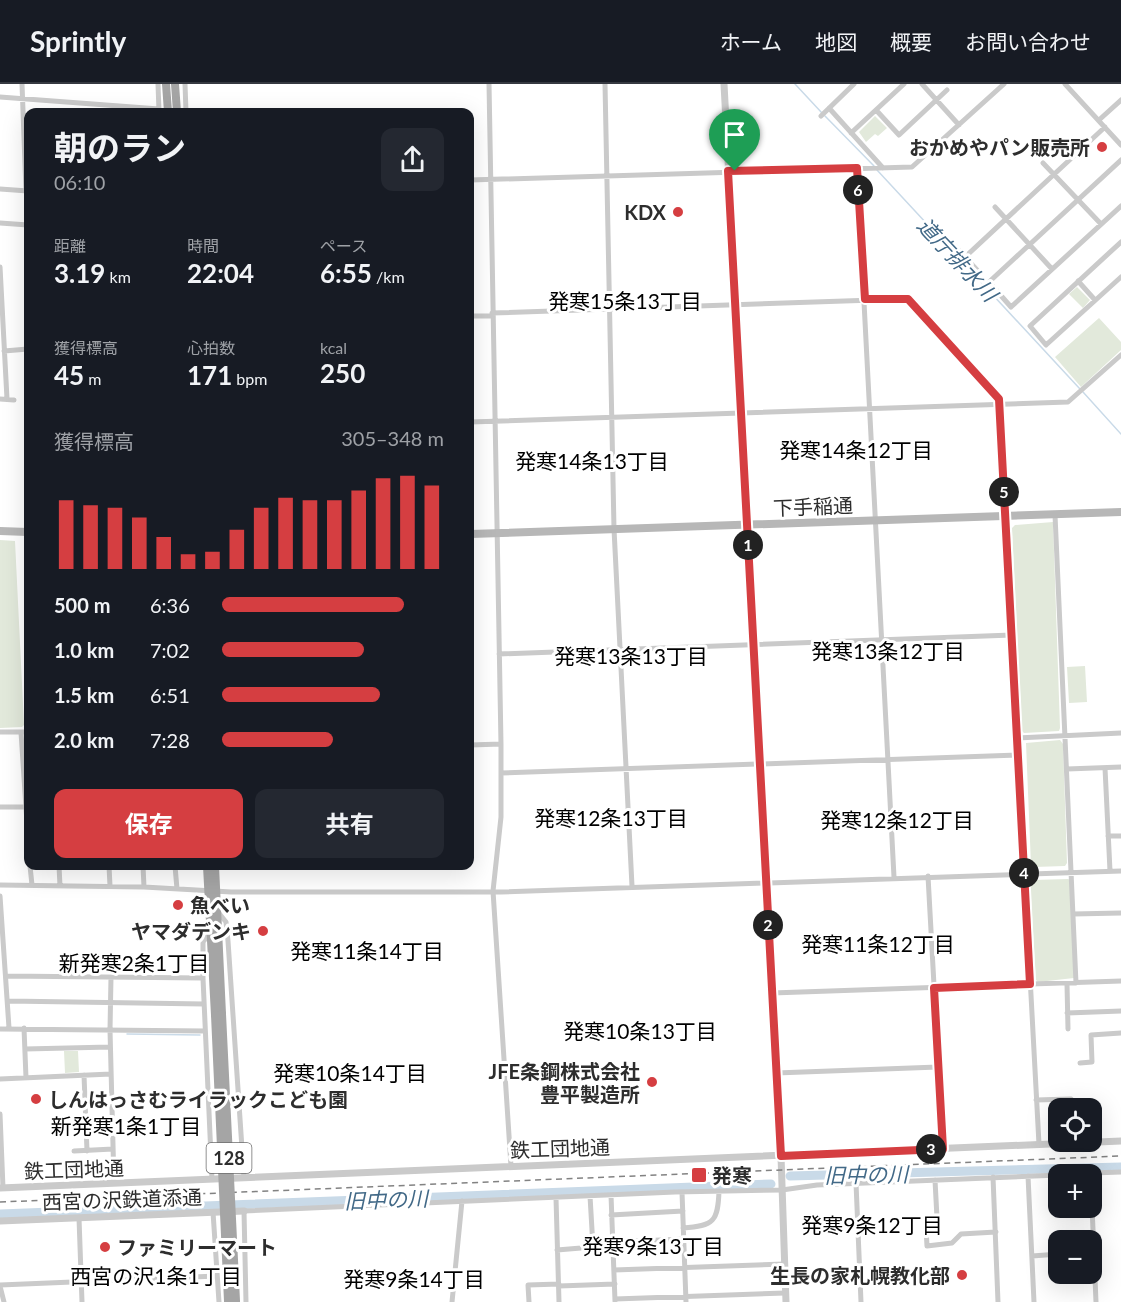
<!DOCTYPE html>
<html lang="ja">
<head>
<meta charset="utf-8">
<style>
	:root { --surface:#171b24; --page:#242831; --text:#f1f3f6; --muted:#9ea1a6; --line:#363941; --accent:#d53e41 }
	body { margin:0; font-family:Lato,"Noto Sans JP",sans-serif; background:var(--page); color:var(--text); height:100vh; display:flex; flex-direction:column; font-size:22px; white-space:nowrap }
	* { box-sizing:border-box; margin:0 }
	p { font-size:20px; color:var(--muted) }
	.icon { flex:none; width:33px; height:33px; fill:none; stroke:currentColor; stroke-width:2; stroke-linecap:round; stroke-linejoin:round }
	.map { position:relative; flex:1; overflow:hidden }
	.drawer { position:absolute; left:24px; top:24px; width:450px; height:762px; display:flex; flex-direction:column; background:var(--surface); border-radius:12px; box-shadow:0 6px 24px #0002 }
	.drawer>* { flex:none }
	.buttons { position:absolute; left:1048px; top:1014px; display:grid; gap:12px }
	.buttons a { display:grid; place-items:center; width:54px; height:54px; border-radius:12px; background:var(--surface); box-shadow:0 6px 24px #0002; font-size:30px }
	.pin { position:absolute; display:grid; place-items:center; width:51px; height:51px; color:#fff; margin:-62px -26px; border-radius:50% 50% 50% 0; rotate:-45deg; box-shadow:0 0 6px #0007 }
	.pin .icon { rotate:45deg }
	.km { position:absolute; width:30px; height:30px; margin:-15px; border-radius:50%; background:#222; color:#fff; font-size:16px; line-height:30px; text-align:center }
	.round { display:grid; place-items:center; flex:none; width:63px; height:63px; border-radius:12px; background:var(--page) }
	.summary { display:flex; align-items:center; justify-content:space-between; height:102px; padding:0 30px }
	h1 { font-size:33px; font-weight:700; line-height:45px }
	.metrics { display:grid; grid-template-columns:repeat(3,1fr); gap:9px; height:102px; padding:6px 30px }
	.metrics div { display:grid; align-content:center }
	.metrics b { font-size:26px; font-weight:700 }
	.metrics small { font-size:16px; font-weight:400 }
	.metrics p { font-size:16px }
	.chart { height:168px; padding:12px 30px }
	.chart p { display:flex; justify-content:space-between }
	.chart svg { width:100%; height:108px; margin-top:6px; stroke:var(--accent); stroke-width:6 }
	.cta { display:flex; gap:12px; margin-top:auto; padding:12px 30px }
	.cta a { flex:1; height:69px; border-radius:12px; background:var(--accent); color:#fff; font-size:24px; font-weight:700; line-height:69px; text-align:center }
	.cta a+a { background:var(--page); color:var(--text) }
	ul { padding:0 30px; list-style:none; font-size:20px }
	li { display:grid; grid-template-columns:96px 72px 1fr; align-items:center; height:45px }
	li i { height:15px; border-radius:8px; background:var(--accent) }
	header { display:flex; align-items:center; gap:36px; box-sizing:border-box; height:84px; padding:0 30px; background:var(--surface); border-bottom:2px solid var(--line) }
	header strong { font-size:28px }
	nav { display:flex; gap:33px; margin-inline-start:auto; font-size:21px }
	.map>svg:first-child { display:block }
	.park { fill:#e2e9db }
	.lines { fill:none; stroke-linecap:round; stroke-linejoin:round }
	.stream { stroke:#c9dae8; stroke-width:1.5 }
	.river { stroke:#c9dae8; stroke-width:9 }
	.minor { stroke:#cacaca; stroke-width:5 }
	.tertiary { stroke:#cacaca; stroke-width:7 }
	.secondary { stroke:#b7b7b7; stroke-width:8 }
	.primary { stroke:#a5a5a5; stroke-width:8 }
	.rail { stroke:#828282; stroke-width:1.5; stroke-dasharray:6 4.5; stroke-linecap:butt }
	.primary-bridge { stroke:#a5a5a5; stroke-width:8 }
	.route-casing { stroke:#fff; stroke-width:12 }
	.route { stroke:#d53e41; stroke-width:8 }
	.poi-dot { fill:#d53e41; stroke:#fff; stroke-width:2 }
	.labels { text-anchor:middle; dominant-baseline:central; stroke-width:6; stroke-linejoin:round; paint-order:stroke }
	.shield { fill:#fff; stroke:#6c6c6c; stroke-width:1.5 }
	.shield-label { font-size:18px; font-weight:bold; fill:#2d2d2d }
	.poi-label { font-size:20px; font-weight:bold; fill:#2d2d2d; stroke:#fff; text-anchor:end }
	.street-label { font-size:20px; fill:#2d2d2d; stroke:#fff }
	.water-label { font-size:21px; font-style:italic; fill:#426987; stroke:#fff }
	.neighbourhood-label { font-size:21px; fill:#000; stroke:#fff }
</style>
</head>
<body>
<header>
<strong>Sprintly</strong>
<nav><a>ホーム</a><a>地図</a><a>概要</a><a>お問い合わせ</a></nav>
</header>
<div class="map">
<svg width="1121" height="1218" viewBox="0 0 1121 1218">
	<rect width="100%" height="100%" fill="#fff"/>
	<path class="park" d="M875 32 887 44 878 52 875 50 866 58 859 48Z
		M1077 203 1090 216 1083 224 1069 210Z
		M1099 234 1121 258V266L1081 303 1055 273Z
		M1053 438 1060 644 1059 647 1024 649 1022 647 1012 444 1015 441Z
		M0 456 15 457 24 641 22 643 0 644Z
		M1085 582 1087 618 1069 619 1067 583Z
		M1060 656 1063 660 1067 779 1065 782 1034 783 1031 781 1026 659Z
		M1068 795 1070 796 1074 894 1038 898 1036 896 1030 798 1033 796Z
		M64 967H78L79 988 65 989Z"/>
	<g class="lines">
		<path class="stream" d="M795 0 822 29
			M825 32 874 82
			M877 86 1080 305
			M1083 308 1121 350
			M127 950 200 951"/>
		<path class="river" d="M790 1092 1121 1083
			M0 1130 771 1100"/>
		<path class="minor" d="M22 0 26 107
			M158 0 159 27
			M185 0 186 28
			M489 0 501 660V733L493 807 511 1082
			M605 0 614 445 632 802
			M922 0 959 41
			M1065 0 1121 61
			M0 13 159 25
			M829 24 883 84
			M876 26 899 51 947 6
			M821 32 854 0
			M1099 36 1121 16
			M851 49 904 0
			M1121 76 989 198 1011 223 1121 122
			M1043 79 1101 140
			M857 84 894 793
			M470 96 912 83 1004 0
			M0 105 28 107
			M995 123 1052 185
			M0 139 28 141
			M1121 158 1030 242 1046 261 1121 193
			M954 161 977 186
			M965 173 1105 43
			M0 183 7 315
			M1078 197 1095 216
			M492 229 904 215H908L999 315 1039 1060
			M470 232H492
			M4 267 28 265
			M0 315 14 316
			M470 338 1068 318 1121 271
			M1055 431 1076 899
			M499 570 1012 551
			M0 648H28
			M21 648 28 754
			M1017 654 1121 649
			M470 661 501 660
			M1105 684 1110 787
			M1067 685 1121 683
			M501 689 1018 671
			M0 723H28
			M1108 752H1121
			M30 782 32 801
			M59 782 60 802
			M109 782 110 802
			M143 782 144 803
			M175 782 177 805
			M928 792 943 1065
			M0 801 144 803 231 808H501L1121 787
			M0 812 9 944
			M218 828 226 838 228 857 244 1094
			M1073 830 1121 829
			M210 849 203 858V894L212 1095
			M6 892 203 894
			M111 893 110 946 114 1099
			M1067 900 1068 945
			M772 909 1121 897
			M8 917 204 920
			M1067 929 1121 927
			M24 944 26 994
			M0 945 205 947
			M25 965 110 963
			M1080 979 1092 978 1091 951 1121 949
			M776 989 938 983
			M84 991 87 1067
			M0 995 111 990
			M1036 1016 1071 1015 1077 1024
			M0 1030 3 1104
			M74 1067 113 1065
			M1063 1090 1121 1088
			M1028 1092 1034 1218
			M993 1093 998 1218
			M935 1096 937 1134 926 1144 927 1162 952 1159 961 1150 996 1148
			M856 1099 861 1218
			M682 1108 686 1218
			M611 1111 615 1217
			M556 1114 559 1218
			M1092 1122 1096 1218
			M213 1128 219 1218
			M611 1131 683 1127
			M79 1134 82 1218
			M683 1144C714 1142 718 1137 719 1107
			M613 1158 684 1155
			M557 1166 593 1163 590 1112
			M1032 1172 1059 1170
			M614 1186 785 1180
			M0 1201 217 1192
			M0 1202 4 1218
			M559 1202 615 1200
			M615 1215 785 1209
			M246 1218 244 1127 675 1108 782 1106 817 1101 1059 1091
			M452 1218 462 1117
			M529 1218 528 1201 559 1200"/>
		<path class="tertiary" d="M724 0 781 1072 786 1218
			M0 1104 1121 1057
			M0 1137 244 1127"/>
		<path class="secondary" d="M0 447 28 448
			M470 450 1121 428"/>
		<path class="primary" d="M166 0 168 28
			M175 0 177 28
			M207 782 215 931
			M215 782 222 930"/>
		<path class="rail" d="M0 1118 1121 1072"/>
		<path class="primary-bridge" d="M222 930 236 1217
			M215 931 228 1217"/>
	</g>
	<g class="lines">
		<g class="route-casing">
			<path id="route" d="M857 84 865 215H908L999 315 1030 900 934 904 943 1065 781 1072 728 87Z"/>
		</g>
		<use href="#route" class="route"/>
	</g>
	<g class="poi-dot">
		<circle cx="1102" cy="63" r="6"/>
		<circle cx="678" cy="128" r="6"/>
		<circle cx="178" cy="821" r="6"/>
		<circle cx="263" cy="847" r="6"/>
		<circle cx="652" cy="998" r="6"/>
		<circle cx="36" cy="1015" r="6"/>
		<rect x="691" y="1083" width="16" height="16" rx="3"/>
		<circle cx="105" cy="1163" r="6"/>
		<circle cx="962" cy="1191" r="6"/>
	</g>
	<g class="labels">
		<rect class="shield" x="206.5" y="1059" width="45" height="30" rx="4.5"/>
		<g class="shield-label">
			<text x="229" y="1074">128</text>
		</g>
		<g class="poi-label">
			<text x="1090" y="63">おかめやパン販売所</text>
			<text x="666" y="128">KDX</text>
			<text x="190" y="821" text-anchor="start">魚べい</text>
			<text x="251" y="847">ヤマダデンキ</text>
			<text x="640" y="987">JFE条鋼株式会社<tspan x="640" dy="23">豊平製造所</tspan></text>
			<text x="48" y="1015" text-anchor="start">しんはっさむライラックこども園</text>
			<text x="712" y="1091" text-anchor="start">発寒</text>
			<text x="117" y="1163" text-anchor="start">ファミリーマート</text>
			<text x="950" y="1191">生長の家札幌教化部</text>
		</g>
		<g class="street-label">
			<text transform="translate(813 422) rotate(-2)">下手稲通</text>
			<text transform="translate(560 1064) rotate(-2)">鉄工団地通</text>
			<text transform="translate(74 1085) rotate(-2)">鉄工団地通</text>
			<text transform="translate(122 1115) rotate(-2)">西宮の沢鉄道添通</text>
		</g>
		<g class="water-label">
			<text transform="translate(958 175) rotate(47)">道庁排水川</text>
			<text transform="translate(866 1090) rotate(-1)">旧中の川</text>
			<text transform="translate(386 1115) rotate(-2)">旧中の川</text>
		</g>
		<g class="neighbourhood-label">
			<text x="625" y="216">発寒15条13丁目</text>
			<text x="856" y="365">発寒14条12丁目</text>
			<text x="592" y="376">発寒14条13丁目</text>
			<text x="888" y="566">発寒13条12丁目</text>
			<text x="631" y="571">発寒13条13丁目</text>
			<text x="611" y="733">発寒12条13丁目</text>
			<text x="897" y="735">発寒12条12丁目</text>
			<text x="878" y="859">発寒11条12丁目</text>
			<text x="367" y="866">発寒11条14丁目</text>
			<text x="134" y="878">新発寒2条1丁目</text>
			<text x="640" y="946">発寒10条13丁目</text>
			<text x="350" y="988">発寒10条14丁目</text>
			<text x="126" y="1041">新発寒1条1丁目</text>
			<text x="872" y="1140">発寒9条12丁目</text>
			<text x="653" y="1161">発寒9条13丁目</text>
			<text x="156" y="1191">西宮の沢1条1丁目</text>
			<text x="414" y="1194">発寒9条14丁目</text>
		</g>
	</g>
</svg>
<div class="buttons">
<a><svg class="icon" aria-label="locate" viewBox="0 0 24 24"><circle cx="12" cy="12" r="6"/><path d="M12 2v4M12 18v4M2 12h4M18 12h4"/></svg></a>
<a>+</a>
<a>−</a>
</div>
<div class="pin" style="left:735px;top:87px;background:#1e9e55"><svg class="icon" aria-label="arrive" viewBox="0 0 24 24"><path d="M6 21V4h12l-3 4 3 4H6"/></svg></div>
<b class="km" style="left:748px;top:461px">1</b>
<b class="km" style="left:768px;top:841px">2</b>
<b class="km" style="left:931px;top:1065px">3</b>
<b class="km" style="left:1024px;top:789px">4</b>
<b class="km" style="left:1004px;top:408px">5</b>
<b class="km" style="left:858px;top:106px">6</b>
<section class="drawer">
<div class="summary"><div><h1>朝のラン</h1><p>06:10</p></div><a class="round"><svg class="icon" aria-label="share" viewBox="0 0 24 24"><path d="M12 15V3M7 8l5-5 5 5M5 13v7h14v-7"/></svg></a></div>
<div class="metrics">
<div><p>距離</p><b>3.19<small> km</small></b></div>
<div><p>時間</p><b>22:04</b></div>
<div><p>ペース</p><b>6:55<small> /km</small></b></div>
</div>
<div class="metrics">
<div><p>獲得標高</p><b>45<small> m</small></b></div>
<div><p>心拍数</p><b>171<small> bpm</small></b></div>
<div><p>kcal</p><b>250</b></div>
</div>
<div class="chart"><p><span>獲得標高</span>305–348 m</p>
<svg viewBox="0 0 160 44" preserveAspectRatio="none"><path d="M5 44V16M15 44V18M25 44V19M35 44V23M45 44V31M55 44V38M65 44V37M75 44V28M85 44V19M95 44V15M105 44V16M115 44V16M125 44V12M135 44V7M145 44V6M155 44V10"/></svg>
</div>
<ul>
<li><b>500 m</b>6:36<i style="width:82%"></i></li>
<li><b>1.0 km</b>7:02<i style="width:64%"></i></li>
<li><b>1.5 km</b>6:51<i style="width:71%"></i></li>
<li><b>2.0 km</b>7:28<i style="width:50%"></i></li>
</ul>
<div class="cta"><a>保存</a><a>共有</a></div>
</section>
</div>
</body>
</html>
